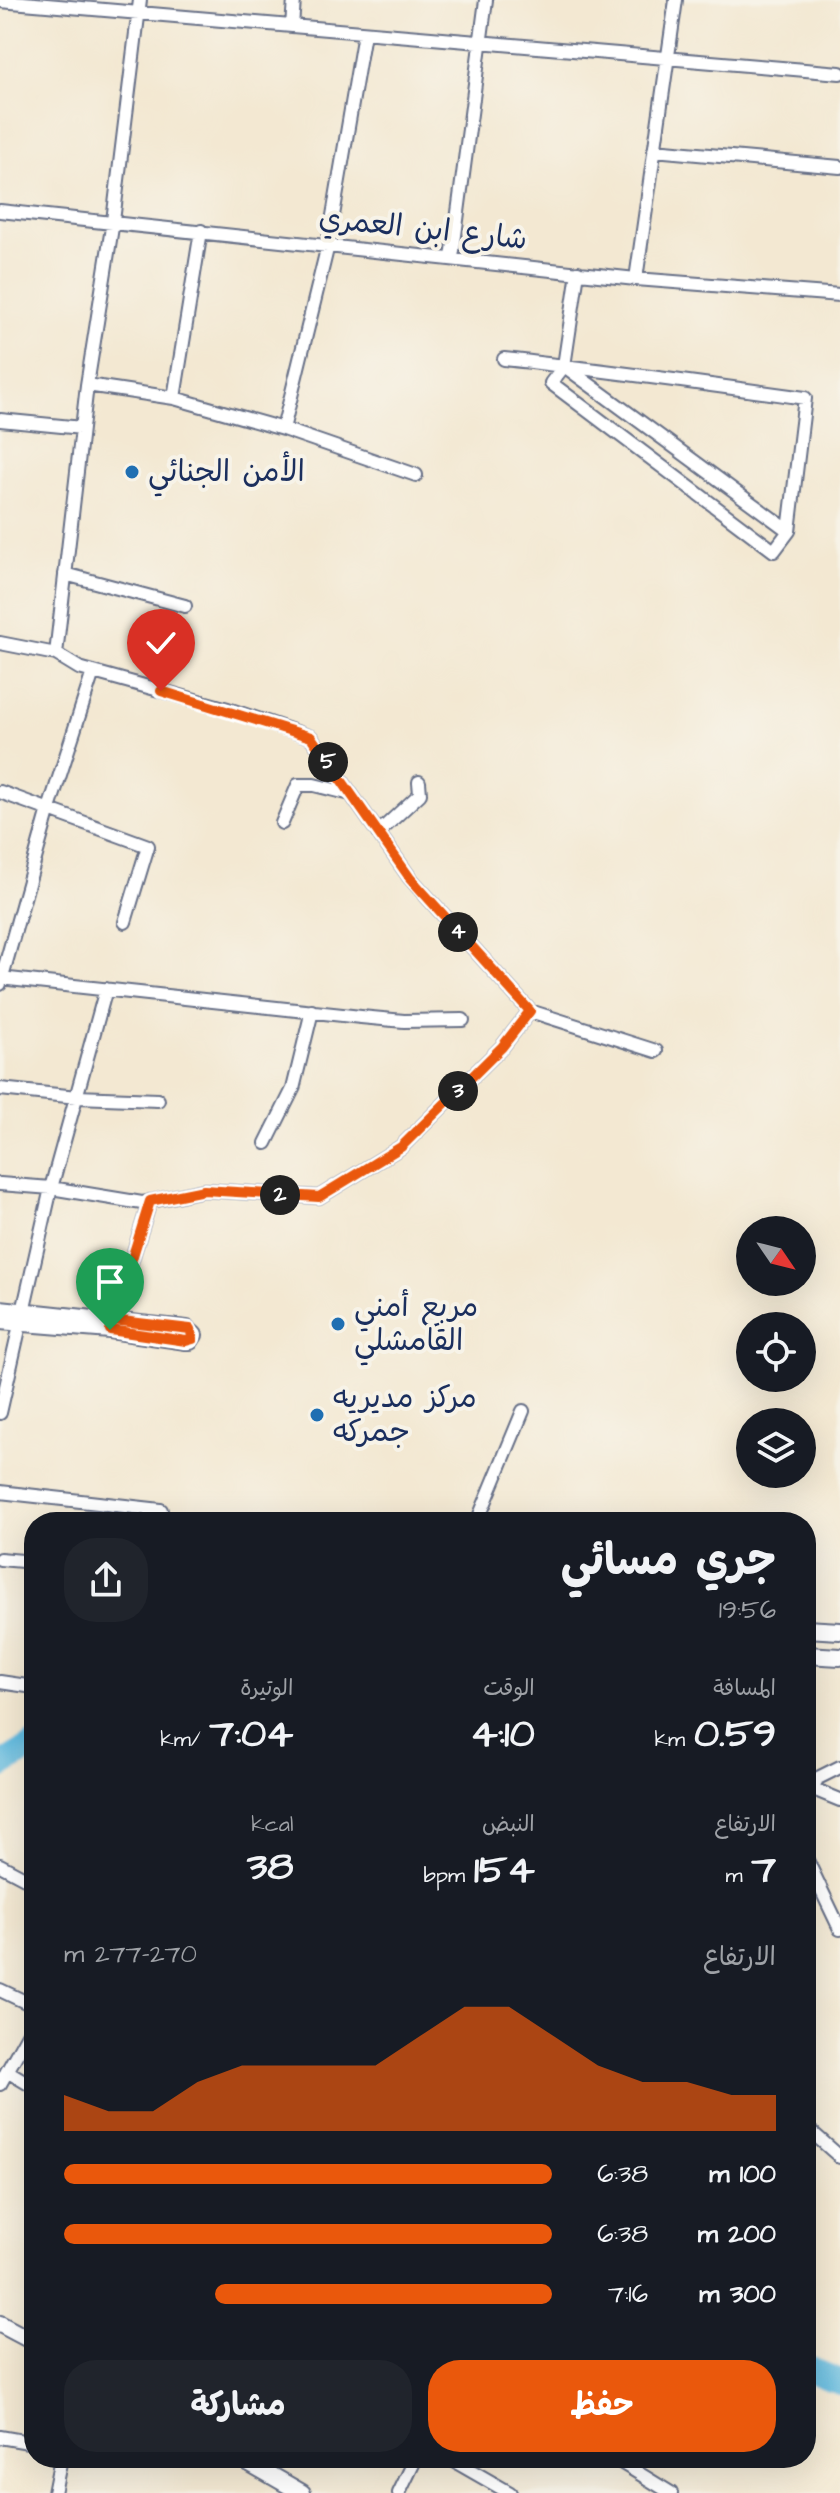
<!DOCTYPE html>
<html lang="ar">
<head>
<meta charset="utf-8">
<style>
	:root { --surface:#171b24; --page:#20242c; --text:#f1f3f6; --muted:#9ea1a6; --accent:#ea580c }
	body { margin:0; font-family:"Architects Daughter","Playpen Sans Arabic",sans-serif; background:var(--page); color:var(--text); direction:rtl; height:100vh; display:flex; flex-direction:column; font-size:30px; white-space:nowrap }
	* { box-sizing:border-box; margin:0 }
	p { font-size:26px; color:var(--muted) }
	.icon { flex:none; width:44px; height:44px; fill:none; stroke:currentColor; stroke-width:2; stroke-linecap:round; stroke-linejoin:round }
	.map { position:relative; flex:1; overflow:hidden; direction:ltr }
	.details { position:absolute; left:24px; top:1512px; width:792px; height:956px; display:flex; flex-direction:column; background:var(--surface); border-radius:32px; box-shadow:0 8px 32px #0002; direction:rtl }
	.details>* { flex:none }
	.needle { width:52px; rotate:125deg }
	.fabs { position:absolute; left:736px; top:1216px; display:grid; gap:16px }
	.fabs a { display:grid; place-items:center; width:80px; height:80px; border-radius:50%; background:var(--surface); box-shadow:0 8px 32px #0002; font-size:40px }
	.pin { position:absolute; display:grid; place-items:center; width:68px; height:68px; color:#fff; margin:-82px -34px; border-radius:50% 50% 50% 0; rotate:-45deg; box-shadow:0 0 8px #0007 }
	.pin .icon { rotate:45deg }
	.km { position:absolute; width:40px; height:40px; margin:-20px; border-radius:50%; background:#222; color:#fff; font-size:22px; line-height:40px; text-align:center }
	.round { display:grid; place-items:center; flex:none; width:84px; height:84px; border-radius:32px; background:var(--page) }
	.headline { display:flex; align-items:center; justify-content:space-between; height:136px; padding:0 40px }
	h1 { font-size:44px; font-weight:700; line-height:60px }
	.stats { display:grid; grid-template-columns:repeat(3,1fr); gap:12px; height:136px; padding:8px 40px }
	.stats div { display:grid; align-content:center }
	.stats b { font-size:40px; font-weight:700 }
	.stats small { font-size:22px; font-weight:400 }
	.stats p { font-size:22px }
	.chart { height:224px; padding:16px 40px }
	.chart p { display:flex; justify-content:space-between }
	.chart svg { width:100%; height:144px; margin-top:8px; fill:var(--accent); opacity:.7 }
	.action { display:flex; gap:16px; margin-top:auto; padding:16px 40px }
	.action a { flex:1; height:92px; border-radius:32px; background:var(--accent); color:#fff; font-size:32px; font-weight:700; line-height:92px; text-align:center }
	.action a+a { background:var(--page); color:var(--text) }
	ul { padding:0 40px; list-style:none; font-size:26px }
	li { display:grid; grid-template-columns:128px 96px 1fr; align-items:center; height:60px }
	li i { height:20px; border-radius:10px; background:var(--accent) }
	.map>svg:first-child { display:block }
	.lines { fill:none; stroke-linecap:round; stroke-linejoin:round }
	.river { stroke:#61badf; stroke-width:26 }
	.minor-casing { stroke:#677087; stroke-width:16 }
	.tertiary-casing { stroke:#677087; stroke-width:20 }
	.minor { stroke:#fff; stroke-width:12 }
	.tertiary { stroke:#fff; stroke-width:16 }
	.route-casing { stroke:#fff; stroke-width:16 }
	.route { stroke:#ea580c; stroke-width:10 }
	.poi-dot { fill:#1f6fb2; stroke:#f7f3e8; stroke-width:3 }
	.labels { text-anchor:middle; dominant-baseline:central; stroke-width:8; stroke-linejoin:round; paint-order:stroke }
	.street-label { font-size:30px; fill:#1b2f5e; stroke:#f7f3e8 }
	.poi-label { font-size:30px; fill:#1b2f5e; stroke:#f7f3e8; text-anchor:start }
</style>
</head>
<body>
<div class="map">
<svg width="840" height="2493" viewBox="0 0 840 2493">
	<rect width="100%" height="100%" fill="#f7f3e8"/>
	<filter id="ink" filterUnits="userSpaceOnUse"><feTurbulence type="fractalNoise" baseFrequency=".0125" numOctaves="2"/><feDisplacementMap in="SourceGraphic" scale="16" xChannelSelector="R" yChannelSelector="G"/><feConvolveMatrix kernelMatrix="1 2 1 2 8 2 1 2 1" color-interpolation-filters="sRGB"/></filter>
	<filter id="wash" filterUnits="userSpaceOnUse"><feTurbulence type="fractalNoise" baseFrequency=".006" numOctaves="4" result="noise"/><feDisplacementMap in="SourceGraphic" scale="32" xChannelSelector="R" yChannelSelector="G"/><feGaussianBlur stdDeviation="1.8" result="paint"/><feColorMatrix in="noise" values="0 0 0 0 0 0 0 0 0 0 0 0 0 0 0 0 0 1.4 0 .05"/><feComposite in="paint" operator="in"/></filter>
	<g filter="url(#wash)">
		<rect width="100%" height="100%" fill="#f3e8d2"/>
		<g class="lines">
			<path class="river" d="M0 1766 34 1745
				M806 2368 840 2382"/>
		</g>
	</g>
	<g filter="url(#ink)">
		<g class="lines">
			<g class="minor-casing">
				<path id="minor" d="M0 1 840 73
					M292 26 294 0
					M654 150 840 167
					M0 211 636 279 840 295
					M452 258 486 0
					M636 279 676 0
					M504 359C604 370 705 384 805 398L789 531 774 551 551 383 564 366 578 272
					M567 368 789 531
					M87 385 174 398 283 429 416 475
					M174 398 201 231
					M0 420 82 428
					M283 429 328 245 364 33
					M65 574 185 606
					M0 643 56 654 79 668 228 709 311 737 410 878 530 1011
					M56 654 87 385 113 221 140 0
					M0 792 148 846 125 922
					M282 823 298 785H314L351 794
					M378 833 420 794 419 782
					M0 978 361 1017 404 1021 463 1020
					M0 984 49 809 93 672
					M0 1089 77 1097 158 1100
					M266 1143 293 1089 312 1011
					M0 1184 51 1188 142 1203 204 1190 319 1197 401 1147 502 1047 530 1011 656 1051
					M113 1320 150 1201
					M0 1413 51 1188 106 989
					M0 1492 161 1510 160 1522
					M477 1522 523 1411
					M0 1559 34 1562
					M0 1682 34 1687
					M806 1786 840 1800
					M812 1787 818 1778 840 1767
					M806 1858 840 1929
					M0 1865 34 1883
					M0 1990 34 2006
					M7 2071 34 2087
					M0 2084 34 2023
					M806 2127 840 2157
					M0 2437 34 2443
					M449 2458 510 2493
					M614 2458 671 2493
					M54 2493 61 2458
					M399 2493 416 2458"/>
			</g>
			<g class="tertiary-casing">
				<path id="tertiary" d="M0 1309 187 1329 194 1335 190 1341H186L110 1330 0 1321
					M806 1629 840 1631
					M806 1655 840 1657
					M0 2324 34 2342
					M241 2458 302 2493"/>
			</g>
			<use href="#minor" class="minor"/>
			<use href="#tertiary" class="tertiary"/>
		</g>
	</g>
	<g class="lines" filter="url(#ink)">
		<g class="route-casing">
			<path id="route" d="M110 1330 186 1341 193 1339 190 1329 113 1320 150 1201 204 1190 319 1197 401 1147 502 1047 530 1011 410 878 311 737 161 691"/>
		</g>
		<use href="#route" class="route"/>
	</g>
	<g class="poi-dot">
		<circle cx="132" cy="472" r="8"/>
		<circle cx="338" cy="1324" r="8"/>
		<circle cx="317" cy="1415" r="8"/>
	</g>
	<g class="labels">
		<g class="street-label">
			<text transform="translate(423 229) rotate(6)">شارع ابن العمري</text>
		</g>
		<g class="poi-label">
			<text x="148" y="472">الأمن الجنائي</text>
			<text x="354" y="1307">مربع أمني<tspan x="354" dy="34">القامشلي</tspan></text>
			<text x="333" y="1398">مركز مديريه<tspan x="333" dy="34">جمركه</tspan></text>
		</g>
	</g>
</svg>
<div class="fabs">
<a><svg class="needle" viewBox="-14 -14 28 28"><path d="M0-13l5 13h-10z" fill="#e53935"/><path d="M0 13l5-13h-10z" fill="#9ea1a6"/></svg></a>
<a><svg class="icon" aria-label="locate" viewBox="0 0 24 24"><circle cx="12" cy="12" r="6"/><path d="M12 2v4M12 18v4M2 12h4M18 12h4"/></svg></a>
<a><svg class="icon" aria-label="layers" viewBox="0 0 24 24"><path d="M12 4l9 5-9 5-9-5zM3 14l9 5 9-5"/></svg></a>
</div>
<div class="pin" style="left:110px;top:1330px;background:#1e9e55"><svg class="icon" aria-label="arrive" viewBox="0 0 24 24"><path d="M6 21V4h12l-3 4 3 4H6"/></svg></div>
<div class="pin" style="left:161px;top:691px;background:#d93025"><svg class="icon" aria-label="check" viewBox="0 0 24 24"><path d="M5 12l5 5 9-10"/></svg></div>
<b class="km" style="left:280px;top:1195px">2</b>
<b class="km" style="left:458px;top:1091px">3</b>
<b class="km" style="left:458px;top:932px">4</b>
<b class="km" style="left:328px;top:762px">5</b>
<section class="details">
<div class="headline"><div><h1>جري مسائي</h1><p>19:56</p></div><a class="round"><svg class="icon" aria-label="share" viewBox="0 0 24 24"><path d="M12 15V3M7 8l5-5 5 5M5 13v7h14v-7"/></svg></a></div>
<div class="stats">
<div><p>المسافة</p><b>0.59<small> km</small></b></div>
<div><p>الوقت</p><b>4:10</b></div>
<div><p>الوتيرة</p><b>7:04<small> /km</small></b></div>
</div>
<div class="stats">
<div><p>الارتفاع</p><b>7<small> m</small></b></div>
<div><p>النبض</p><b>154<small> bpm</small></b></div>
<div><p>kcal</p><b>38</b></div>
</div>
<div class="chart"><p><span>الارتفاع</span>270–277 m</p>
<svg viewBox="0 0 160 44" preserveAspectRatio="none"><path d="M0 44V33L10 38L20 38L30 29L40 24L50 24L60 24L70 24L80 15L90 6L100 6L110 15L120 24L130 29L140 29L150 33L160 33V44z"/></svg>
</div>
<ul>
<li><b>100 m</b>6:38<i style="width:100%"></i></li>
<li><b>200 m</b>6:38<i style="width:100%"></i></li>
<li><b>300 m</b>7:16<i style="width:69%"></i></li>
</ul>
<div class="action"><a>حفظ</a><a>مشاركة</a></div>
</section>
</div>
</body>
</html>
